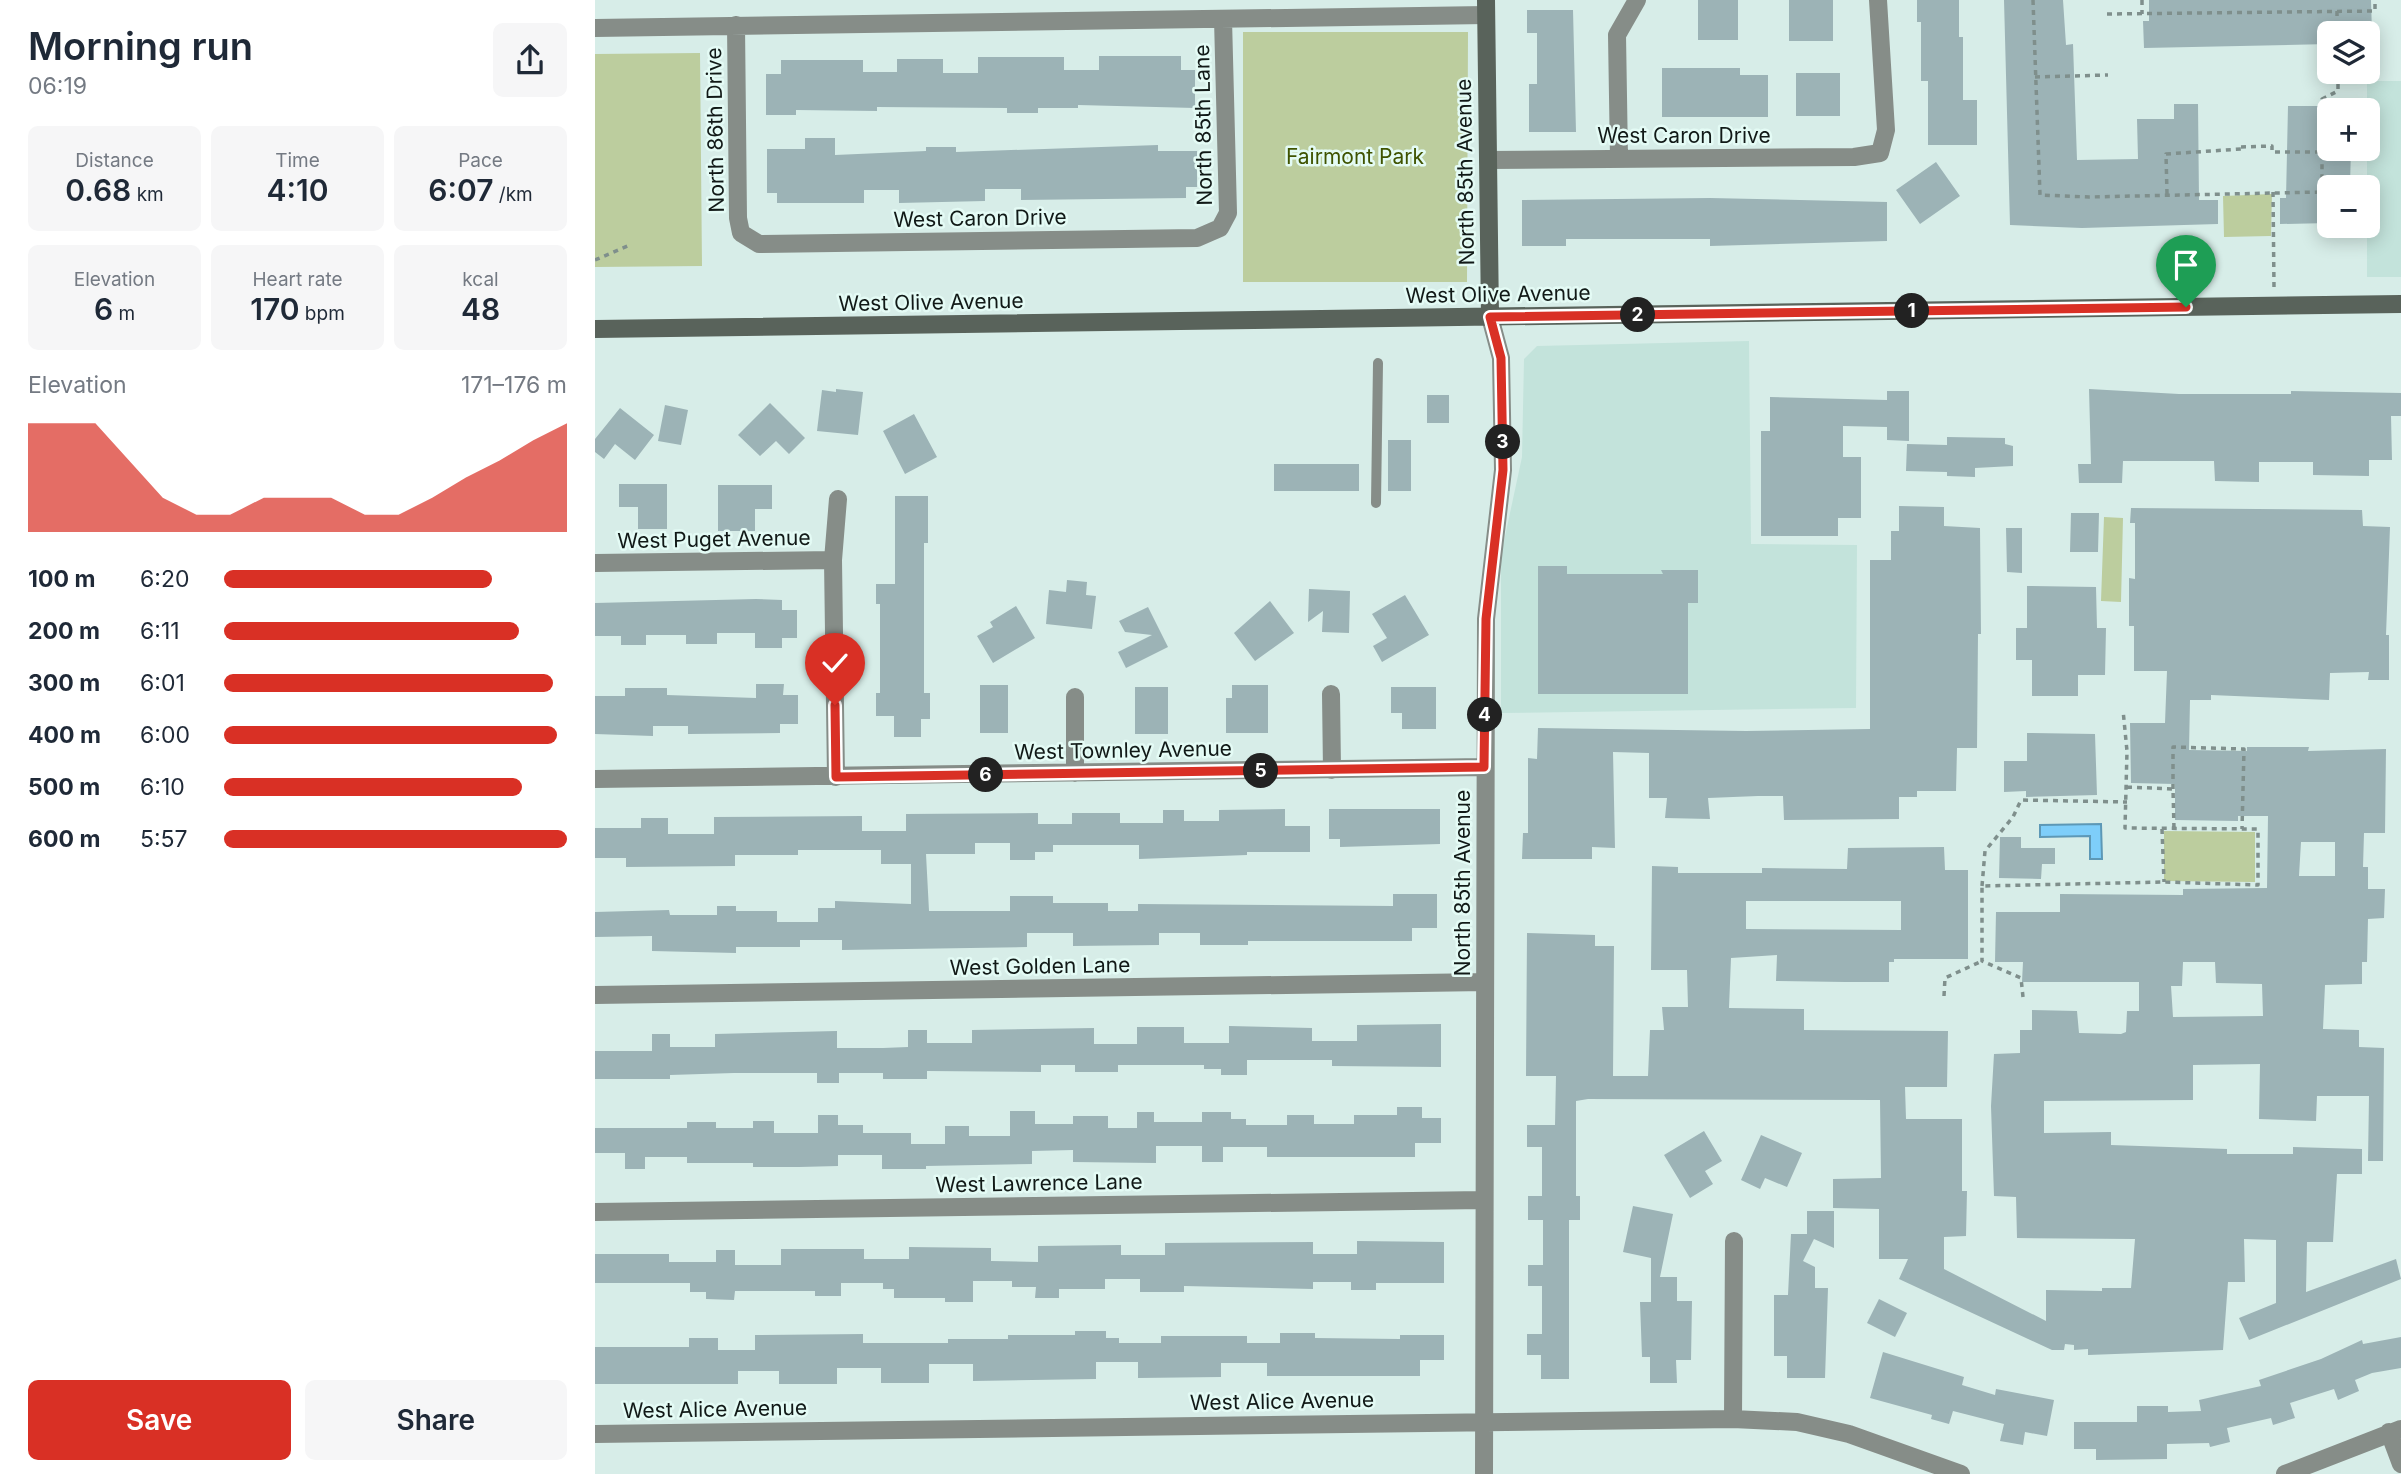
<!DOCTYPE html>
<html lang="en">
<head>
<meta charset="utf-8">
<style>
	:root { --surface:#fff; --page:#f6f6f7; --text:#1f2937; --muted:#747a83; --accent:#d93025 }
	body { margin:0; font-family:Inter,sans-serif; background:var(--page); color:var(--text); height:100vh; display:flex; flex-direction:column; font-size:26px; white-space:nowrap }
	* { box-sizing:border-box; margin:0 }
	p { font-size:23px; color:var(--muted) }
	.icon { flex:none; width:38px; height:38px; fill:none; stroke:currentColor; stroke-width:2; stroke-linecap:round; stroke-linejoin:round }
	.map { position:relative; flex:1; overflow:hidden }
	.panel { display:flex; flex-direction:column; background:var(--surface); width:595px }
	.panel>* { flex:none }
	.tools { position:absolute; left:1722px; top:21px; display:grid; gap:14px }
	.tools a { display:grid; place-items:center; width:63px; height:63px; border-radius:10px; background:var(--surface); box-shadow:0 4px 18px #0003; font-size:35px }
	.pin { position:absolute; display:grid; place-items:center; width:60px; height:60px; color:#fff; margin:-72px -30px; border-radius:50% 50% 50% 0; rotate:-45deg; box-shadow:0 0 7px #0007 }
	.pin .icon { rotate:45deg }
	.km { position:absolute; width:35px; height:35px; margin:-18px; border-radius:50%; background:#222; color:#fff; font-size:19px; line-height:35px; text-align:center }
	.round { display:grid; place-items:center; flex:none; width:74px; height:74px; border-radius:10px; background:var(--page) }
	.headline { display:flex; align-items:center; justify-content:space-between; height:119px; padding:0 28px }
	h1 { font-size:38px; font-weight:600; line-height:52px }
	.metrics { display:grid; grid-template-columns:repeat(3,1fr); gap:10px; height:119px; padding:7px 28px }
	.metrics div { display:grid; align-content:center; border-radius:10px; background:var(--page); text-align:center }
	.metrics b { font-size:30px; font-weight:600 }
	.metrics small { font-size:19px; font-weight:400 }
	.metrics p { font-size:19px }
	.chart { height:196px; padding:14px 28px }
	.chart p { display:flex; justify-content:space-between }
	.chart svg { width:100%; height:126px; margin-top:7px; fill:var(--accent); opacity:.7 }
	.cta { display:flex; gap:14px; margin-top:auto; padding:14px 28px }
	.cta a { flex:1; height:80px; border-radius:10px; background:var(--accent); color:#fff; font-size:28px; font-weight:600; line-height:80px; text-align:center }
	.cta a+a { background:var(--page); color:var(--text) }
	ul { padding:0 28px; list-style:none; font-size:23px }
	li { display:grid; grid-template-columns:112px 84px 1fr; align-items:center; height:52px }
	li i { height:18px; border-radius:9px; background:var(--accent) }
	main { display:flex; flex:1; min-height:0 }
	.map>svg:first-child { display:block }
	.built { fill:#c3e3db }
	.green { fill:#bccd9e }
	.water { fill:#7ecefa; stroke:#5d98b6; stroke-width:2 }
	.building { fill:#9cb3b6; fill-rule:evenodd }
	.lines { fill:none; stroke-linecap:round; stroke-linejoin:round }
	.path { stroke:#7f8f8c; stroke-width:3.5; stroke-dasharray:5 5; stroke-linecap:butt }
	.lane { stroke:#868d88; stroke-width:10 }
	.street { stroke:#868d88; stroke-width:18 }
	.secondary { stroke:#59635b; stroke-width:18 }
	.route-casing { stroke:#fff; stroke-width:14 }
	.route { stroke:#d93025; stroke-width:9 }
	.labels { text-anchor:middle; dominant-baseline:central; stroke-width:5; stroke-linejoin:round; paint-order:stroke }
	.street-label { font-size:21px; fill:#111917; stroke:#e4fbf5 }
	.park-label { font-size:21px; fill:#3f5300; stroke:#e4fbf5 }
</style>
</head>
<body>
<main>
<section class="panel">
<div class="headline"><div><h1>Morning run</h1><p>06:19</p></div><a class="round"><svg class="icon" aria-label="share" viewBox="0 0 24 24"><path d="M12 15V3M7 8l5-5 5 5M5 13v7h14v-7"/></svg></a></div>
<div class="metrics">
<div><p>Distance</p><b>0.68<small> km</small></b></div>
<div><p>Time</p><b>4:10</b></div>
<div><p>Pace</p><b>6:07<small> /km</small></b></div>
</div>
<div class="metrics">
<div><p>Elevation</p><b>6<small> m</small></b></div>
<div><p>Heart rate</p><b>170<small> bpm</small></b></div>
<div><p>kcal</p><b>48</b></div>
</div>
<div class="chart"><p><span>Elevation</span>171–176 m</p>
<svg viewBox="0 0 160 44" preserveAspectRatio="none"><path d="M0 44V6L10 6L20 6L30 19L40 32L50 38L60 38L70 32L80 32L90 32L100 38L110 38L120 32L130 25L140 19L150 12L160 6V44z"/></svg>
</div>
<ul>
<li><b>100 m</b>6:20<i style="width:78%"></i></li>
<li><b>200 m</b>6:11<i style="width:86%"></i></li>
<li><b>300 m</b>6:01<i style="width:96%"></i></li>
<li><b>400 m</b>6:00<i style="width:97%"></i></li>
<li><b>500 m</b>6:10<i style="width:87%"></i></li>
<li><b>600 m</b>5:57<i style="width:100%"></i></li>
</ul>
<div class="cta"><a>Save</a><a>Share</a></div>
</section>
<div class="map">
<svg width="1806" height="1474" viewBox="0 0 1806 1474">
	<rect width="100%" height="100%" fill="#d7ede8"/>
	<path class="built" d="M1772 81H1806V277H1772Z
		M1154 341 1156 544 1262 545 1261 708 906 713V555L927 457 929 359 942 346Z"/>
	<path class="green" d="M648 32H873L872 282H648Z
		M105 53 107 266 0 267V54Z
		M1677 194 1676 236 1629 237 1628 196Z
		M1509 517 1528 518 1526 602 1506 601Z
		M1569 831 1660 832V882L1569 881Z"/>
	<path class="water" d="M1506 824 1507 859H1495V836L1445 837V825Z"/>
	<path class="building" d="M1103 0H1143V40H1103Z
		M1194 0H1238V41H1194Z
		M1322 0H1364V37H1368V100H1382V145H1333V81H1326V22H1322Z
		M1409 0H1468L1471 45 1478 44 1482 160 1543 159 1542 119H1579V104H1603L1604 200H1623V224L1487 228 1415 225Z
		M1554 0H1776L1777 33H1734V44L1549 48 1548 21H1554Z
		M932 10H978L981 132H934V84H942V33H932Z
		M504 56H586V70H600V108L483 105V108H443V113H412V108L282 107V111L201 110V115H171V74H186V60H268V72H302V59H348V73H383V57H469V70H504Z
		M1067 68H1145V75H1173V117H1067Z
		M1201 73H1245V116H1201Z
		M1693 106H1734V149H1756L1755 184H1734V223L1685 224V198H1691Z
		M210 138H240V155L331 151V147H361V152L563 145V151H602V187H591V198L426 200V189H390V201L304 203V190H269V203H182V193H172V149H210Z
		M1341 162 1365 196 1325 224 1301 190Z
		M1115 198 1292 202V241L1115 246V239H971V246H927V200Z
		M241 389 268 392 263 435 222 431 227 390 241 392Z
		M1494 389 1584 394H1696V391L1806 393V416H1796L1797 460H1774V476L1718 475V462H1664V482L1620 481 1619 461H1528L1527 483H1484L1483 464H1496Z
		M1292 391H1314V441L1292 440V427L1248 426V457H1266V518H1243V536H1166V431H1175V397L1292 400Z
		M832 395H854V423H832Z
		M175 403 210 438 194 454 181 441 165 456 143 435Z
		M70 405 93 410 86 445 63 441Z
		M25 408 59 435 40 460 20 444 9 459 0 452V439Z
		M319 414 342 457 310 474 288 431Z
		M1352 437 1410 438V444L1418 446V466L1380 468V477L1352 476V472L1311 471 1312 444 1352 445Z
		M793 440H816V491H793Z
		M679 464H764V491H679Z
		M24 484H72V529H43V507H24Z
		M123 485H177V509H160V531H123Z
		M300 496H333V543H329V693H335V719H326V737H299V716H281V693H285V604H281V584H300Z
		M1304 506 1349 507V526L1385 528 1386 634H1383L1382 748H1362L1361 791H1322V797H1304V819L1189 820 1188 796H1163L1113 798 1115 819 1070 818 1072 798H1054V753L1018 752 1020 848 997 847V859H927L928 833H933V758L942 759 943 728 1151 731 1275 729V560H1296V531H1304Z
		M1536 508 1767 510 1768 526 1795 527 1791 635H1794V680H1773L1774 672 1735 673 1734 700 1616 695V700H1595L1594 750 1652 751V747H1714L1713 751 1791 749 1790 833H1769L1768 867H1773V889H1790L1789 918 1773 919 1772 962H1767V984L1730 985 1728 1029 1764 1030V1047L1789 1048 1788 1161H1773L1774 1096H1722L1721 1121 1664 1119 1665 1064 1598 1065V1100L1449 1101V1133L1516 1132V1145L1632 1149V1154H1698V1147L1767 1149V1174H1742L1738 1242H1712L1711 1292 1801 1259 1806 1279 1654 1340 1644 1318 1681 1303V1240L1649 1239 1650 1282H1633L1628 1350 1493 1355V1349L1479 1350V1345L1470 1344 1469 1350H1457L1304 1279 1313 1259H1284V1209L1238 1208V1179L1286 1178 1285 1100 993 1099 981 1101V1196H985V1220H974V1379H946V1355H932V1334H947V1286H933V1265H948V1220H933V1196H947V1147H932V1125H960L961 1076H931L932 933 1000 935V946H1019L1018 1076H1053L1055 1030H1069L1067 1007H1093L1092 970H1056L1057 866 1083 867V873H1167V868L1252 869 1253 848 1349 847 1350 870H1373V959H1299V962H1294V982H1250L1181 981 1182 955 1136 958 1134 1008 1209 1009V1030L1353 1031 1352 1087H1310L1311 1119H1367V1191H1372L1371 1236 1349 1237V1269L1451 1321V1290L1507 1291V1288H1536L1540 1239 1422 1238 1421 1197 1399 1196 1396 1106 1399 1054 1425 1053V1030H1437V1010L1482 1011 1484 1033 1526 1034 1531 1032 1532 1011H1544V982H1427L1428 962H1400L1401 912H1465V894L1588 895V889L1672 888 1673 816H1643V821L1580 820V784L1536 783 1535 723H1570L1572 671H1539V626H1534V578L1540 579V523H1535ZM1706 842H1740V876H1704ZM1151 901H1306V930L1151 929ZM1588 962H1620L1621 983 1667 984 1668 1016 1578 1017 1576 986H1587Z
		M1476 513H1504L1503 552H1475Z
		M1411 528H1427V573L1412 572Z
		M943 566H972V574H1068L1066 570H1103V603H1093V694H943Z
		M472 580 492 582 491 595 501 596 497 629 451 624 454 590 471 592Z
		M1432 586 1501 587 1502 628H1511L1510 675H1483V696H1437V660H1421V628H1432Z
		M714 589 755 591 754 633 727 632 728 611 713 622Z
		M810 595 834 635 787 662 778 646 792 638 777 614Z
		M161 599 187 600V610H202V638H187V648H160V633H122V644H91V635H51V645H26V636H0V603Z
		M675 601 699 633 660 661 639 633Z
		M421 606 440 638 398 663 382 636 398 627 395 622Z
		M553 607 573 647 531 668 523 652 557 635 530 632 524 621Z
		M161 684H189L188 695H203V724H185V733L93 734V726H58V736L0 734V696H30V688H72V695L161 698Z
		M385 685H413V733H385Z
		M637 685H673V733H631V698H637Z
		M540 687H573V734H540Z
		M796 687H841V729H807V713H796Z
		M1432 733 1500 734 1502 795 1431 797V791L1409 792V761H1432Z
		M690 809V826H715V852H652V855L544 859V845H458V852H440V860H415V843H380V854H331L334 911H415V896H458V903H513V911H543V904L798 906V894H842V928H817V941H653V945H605V933H564V945L478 946V933H432V947L247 950V940H205V947H141V953L57 951V936L0 937V912L74 910 75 915H122V906H141V911H182V922H223V908H240V901L316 904V864H286V850H203V855H140V866L31 867V858H0V828H46V818H73V834H119V817L267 816V831H311V814L443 813V824H477V813H525V823H568V810H589V821H624V810Z
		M734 809H845V844L745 847V839H734Z
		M1405 837H1426V848H1460V864H1447L1446 879 1404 878Z
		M846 1024V1067L737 1066V1060H652V1075H626V1069H609V1065H523V1072H480V1065H446V1072L332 1071V1079H288V1073H244V1083H222V1073H139L75 1075V1079H0V1051H57V1034H75V1047H120V1034L242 1031V1048H288L313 1047V1030H332V1043H377V1030L499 1028V1044H542V1027H589V1043H634V1026L717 1028V1041H762V1025Z
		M802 1107H827V1118H846V1143H820V1157H672V1147H628V1162H607V1146H561V1163L478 1162V1150L437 1151V1164L331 1166V1169H287V1155H243V1166L204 1167H158V1163H92V1157H50V1169H30V1153H0V1128H92V1122H121V1128H158V1121H179V1133H223V1115H243V1125H268V1133H316V1144H350V1126H374V1136H415V1111H440V1124H478V1116H513V1128H542V1112H559V1122H607V1112H636V1119H651V1125H692V1115H719V1124H759V1115H802Z
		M1109 1131 1127 1161 1110 1171 1118 1184 1095 1198 1069 1155Z
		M1166 1135 1207 1153 1192 1187 1170 1178 1165 1189 1146 1180Z
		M1038 1206 1078 1214 1065 1277H1082V1301H1097L1096 1360H1081L1082 1383H1055V1357H1047L1045 1302H1056V1258L1028 1252Z
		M1212 1211H1239V1248L1219 1239 1208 1261 1220 1267V1288H1233L1230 1378H1192V1356H1179V1295H1193L1196 1234H1212Z
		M762 1241 849 1242V1283H781V1290H756V1282H718V1289L589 1286V1292H545V1279H510V1289H464V1298H440L441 1287H417V1281H378V1302H350V1298H299V1289H288V1283H246V1296H220V1291H140L139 1300 111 1299V1292H95V1283H0V1254H74V1262H121V1250H140V1265H186V1249H269V1259H314V1247L396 1248V1261L443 1262V1246L526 1245V1255H570V1243L718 1242V1254H762Z
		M1284 1299 1312 1313 1300 1337 1272 1323Z
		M480 1331H511V1338H524V1343H566V1336H652V1343H685V1333H720V1338L805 1339V1335H849V1360H825V1376H672V1363H626V1377L543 1378V1362H501V1379L378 1381V1364H334V1383H286V1368H242V1384H184V1371H143V1384H0V1347H94V1338H123V1350H160V1335L268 1334V1343H353V1339H413V1335H480Z
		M1806 1337V1368L1777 1373 1760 1380 1764 1391 1743 1400 1739 1389 1695 1403 1700 1418 1678 1425 1676 1418 1632 1428 1635 1442 1615 1447 1614 1443 1572 1444V1459L1501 1460V1449H1479V1422H1542V1406H1573V1412L1606 1411 1604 1400 1666 1386 1664 1380 1726 1359 1767 1340 1768 1344Z
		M1288 1352 1369 1377 1367 1385 1400 1395 1401 1389 1459 1400 1452 1436 1430 1432 1428 1445 1405 1441 1409 1424 1358 1411 1354 1424 1336 1419 1337 1415 1275 1398Z"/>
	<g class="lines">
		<path class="path" d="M1438 0 1445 195 1494 197 1727 192V99L1743 91V72
			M1547 0V14
			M1742 11V33
			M1512 14 1780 11V0
			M1440 77 1513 75
			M1646 147 1677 146V152H1727
			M1678 192 1679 288
			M1572 194 1571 154 1646 149
			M0 260 35 245
			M1532 787 1578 789 1579 829
			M1578 789V747L1649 749 1647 829
			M1567 829 1569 882
			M1387 886 1390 851 1418 817 1426 800 1532 802
			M1349 996 1350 978 1387 961
			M1428 997 1426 978 1387 961V886L1569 882 1663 885V829L1530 828 1532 751 1528 710"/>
		<path class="lane" d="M781 503 783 363"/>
		<path class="street" d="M141 25 143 218 146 233 164 244 602 238 625 228 633 213 628 19
			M0 28 891 15
			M1024 158 1022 35 1042 0
			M893 160 1259 157 1285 153 1291 130 1283 0
			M0 563 238 560
			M736 694 737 770
			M480 773V697
			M241 777 238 560 243 499
			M0 779 889 767
			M0 995 890 982
			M0 1212 888 1200
			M1138 1419 1139 1241
			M1794 1432 1806 1464
			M0 1434 1138 1419 1202 1422 1254 1434 1366 1474
			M889 1474 891 619 908 470 906 358 895 317
			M1690 1474 1806 1429"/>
		<path class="secondary" d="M891 0 895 317
			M0 329 1806 304"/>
	</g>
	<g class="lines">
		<g class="route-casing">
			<path id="route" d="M240 705 241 777 889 767 891 619 908 470 906 358 895 317 1591 307"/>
		</g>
		<use href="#route" class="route"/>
	</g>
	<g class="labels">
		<g class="street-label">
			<text transform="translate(608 125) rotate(-91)">North 85th Lane</text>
			<text transform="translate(120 130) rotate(-91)">North 86th Drive</text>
			<text x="1089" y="135">West Caron Drive</text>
			<text transform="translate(870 172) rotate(-91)">North 85th Avenue</text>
			<text transform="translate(385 218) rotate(-1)">West Caron Drive</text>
			<text transform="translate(903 294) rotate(-1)">West Olive Avenue</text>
			<text transform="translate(336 302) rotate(-1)">West Olive Avenue</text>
			<text transform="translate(119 539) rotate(-1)">West Puget Avenue</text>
			<text transform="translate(528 750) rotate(-1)">West Townley Avenue</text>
			<text transform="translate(867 883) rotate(-90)">North 85th Avenue</text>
			<text transform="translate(445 966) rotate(-1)">West Golden Lane</text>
			<text transform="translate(444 1183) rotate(-1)">West Lawrence Lane</text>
			<text transform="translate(687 1401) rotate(-1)">West Alice Avenue</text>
			<text transform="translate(120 1409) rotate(-1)">West Alice Avenue</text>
		</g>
		<g class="park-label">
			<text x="760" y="156">Fairmont Park</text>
		</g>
	</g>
</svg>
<div class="tools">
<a><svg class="icon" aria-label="layers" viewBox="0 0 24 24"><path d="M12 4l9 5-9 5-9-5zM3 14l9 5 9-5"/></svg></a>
<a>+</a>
<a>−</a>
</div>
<div class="pin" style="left:1591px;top:307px;background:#1e9e55"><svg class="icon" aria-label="arrive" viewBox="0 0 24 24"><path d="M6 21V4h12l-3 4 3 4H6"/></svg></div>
<div class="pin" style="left:240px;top:705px;background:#d93025"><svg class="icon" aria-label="check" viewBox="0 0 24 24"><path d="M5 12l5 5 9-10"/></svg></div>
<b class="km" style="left:1317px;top:311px">1</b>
<b class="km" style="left:1043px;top:315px">2</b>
<b class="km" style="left:908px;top:442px">3</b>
<b class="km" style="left:890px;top:715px">4</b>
<b class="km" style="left:666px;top:771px">5</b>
<b class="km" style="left:391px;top:775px">6</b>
</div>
</main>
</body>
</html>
